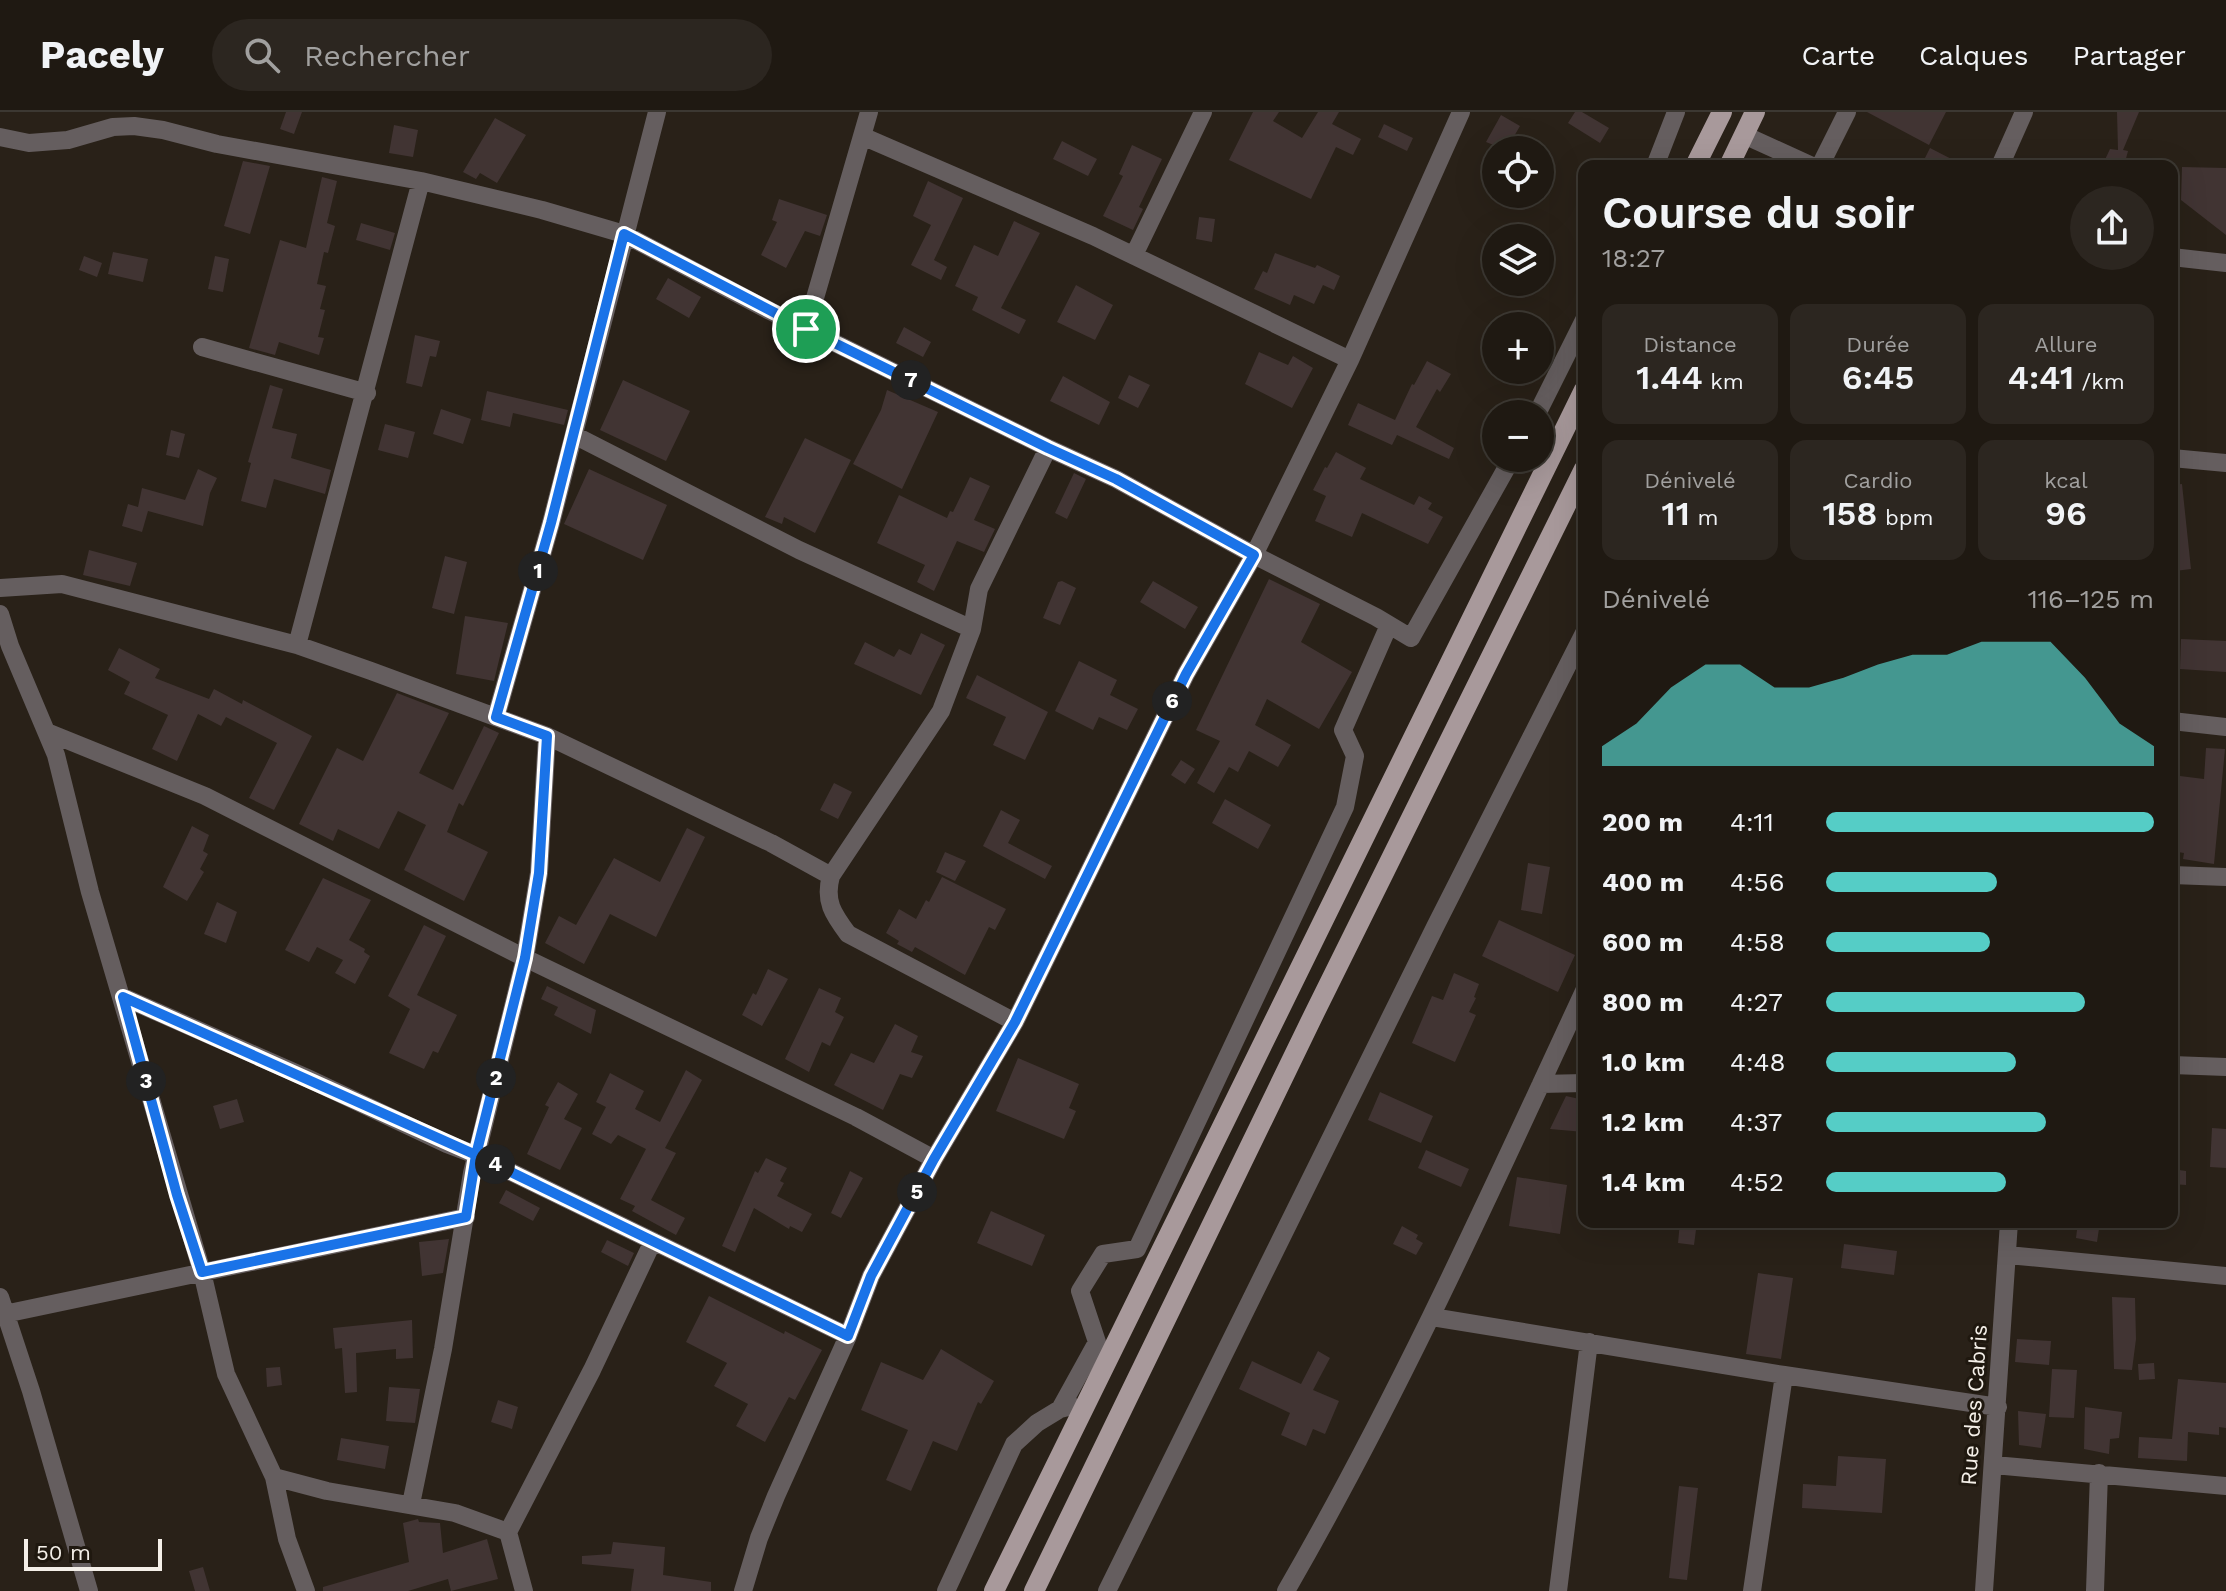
<!DOCTYPE html>
<html lang="fr">
<head>
<meta charset="utf-8">
<style>
	:root { --surface:#1f1912; --page:#2c2620; --text:#f1f3f6; --muted:#a1a09f; --line:#3c3832; --accent:#55cdc6 }
	body { margin:0; font-family:"Work Sans",sans-serif; background:var(--page); color:var(--text); height:100vh; display:flex; flex-direction:column; font-size:30px; white-space:nowrap }
	* { box-sizing:border-box; margin:0 }
	p { font-size:26px; color:var(--muted) }
	.icon { flex:none; width:44px; height:44px; fill:none; stroke:currentColor; stroke-width:2; stroke-linecap:round; stroke-linejoin:round }
	.map { position:relative; flex:1; overflow:hidden }
	.panel { position:absolute; left:1578px; top:48px; width:600px; height:1068px; display:flex; flex-direction:column; background:var(--surface); border-radius:16px; box-shadow:0 8px 32px #0002,0 0 0 2px var(--line) }
	.panel>* { flex:none }
	.controls { position:absolute; left:1482px; top:24px; display:grid; gap:16px }
	.controls a { display:grid; place-items:center; width:72px; height:72px; border-radius:50%; background:var(--surface); box-shadow:0 8px 32px #0002,0 0 0 2px var(--line); font-size:40px }
	.scale { position:absolute; left:24px; bottom:20px; width:138px; box-sizing:border-box; padding-left:8px; border:4px solid #f4efe8; border-top:0; font-size:22px; line-height:28px; white-space:nowrap; color:#f4efe8; -webkit-text-stroke:6px #1f180f; paint-order:stroke }
	.pin { position:absolute; display:grid; place-items:center; width:68px; height:68px; color:#fff; margin:-34px; border:4px solid #fff; border-radius:50%; box-shadow:0 2px 8px #0007 }
	.km { position:absolute; width:40px; height:40px; margin:-20px; border-radius:50%; background:#222; color:#fff; font-size:22px; line-height:40px; text-align:center }
	.round { display:grid; place-items:center; flex:none; width:84px; height:84px; border-radius:42px; background:var(--page) }
	.summary { display:flex; align-items:center; justify-content:space-between; height:136px; padding:0 24px }
	h1 { font-size:44px; font-weight:600; line-height:60px }
	.stats { display:grid; grid-template-columns:repeat(3,1fr); gap:12px; height:136px; padding:8px 24px }
	.stats div { display:grid; align-content:center; border-radius:16px; background:var(--page); text-align:center }
	.stats b { font-size:34px; font-weight:600 }
	.stats small { font-size:22px; font-weight:400 }
	.stats p { font-size:22px }
	.chart { height:224px; padding:16px 24px }
	.chart p { display:flex; justify-content:space-between }
	.chart svg { width:100%; height:144px; margin-top:8px; fill:var(--accent); opacity:.7 }
	ul { padding:0 24px; list-style:none; font-size:26px }
	li { display:grid; grid-template-columns:128px 96px 1fr; align-items:center; height:60px }
	li i { height:20px; border-radius:10px; background:var(--accent) }
	header { display:flex; align-items:center; gap:48px; box-sizing:border-box; height:112px; padding:0 40px; background:var(--surface); border-bottom:2px solid var(--line) }
	header strong { font-size:38px }
	nav { display:flex; gap:44px; margin-inline-start:auto; font-size:28px }
	.search { width:560px; height:72px; background:var(--page); display:flex; align-items:center; gap:20px; box-sizing:border-box; padding:0 28px; border-radius:44px; color:var(--muted); font-size:30px }
	.map>svg:first-child { display:block }
	.building { fill:#413433 }
	.lines { fill:none; stroke-linecap:round; stroke-linejoin:round }
	.minor { stroke:#655e5f; stroke-width:18 }
	.primary { stroke:#a8999b; stroke-width:20 }
	.route-casing { stroke:#fff; stroke-width:16 }
	.route { stroke:#1a73e8; stroke-width:10 }
	.labels { text-anchor:middle; dominant-baseline:central; stroke-width:6; stroke-linejoin:round; paint-order:stroke }
	.street-label { font-size:22px; fill:#f4efe8; stroke:#1f180f }
</style>
</head>
<body>
<header>
<strong>Pacely</strong>
<div class="search"><svg class="icon" aria-label="search" viewBox="0 0 24 24"><circle cx="10" cy="10" r="6"/><path d="M15 15l6 6"/></svg>Rechercher</div>
<nav><a>Carte</a><a>Calques</a><a>Partager</a></nav>
</header>
<div class="map">
<svg width="2226" height="1479" viewBox="0 0 2226 1479">
	<rect width="100%" height="100%" fill="#292118"/>
	<path class="building" d="M286 0H302L294 22 280 17Z
		M1253 0H1279L1273 9 1302 26 1318 0H1339L1332 12 1361 27 1353 43 1336 35 1311 87 1229 48Z
		M1575 0H1582L1609 16 1600 31 1568 11Z
		M1867 0H1946L1929 33Z
		M2117 0H2139L2123 38 2128 39 2124 54H2102L2110 37 2118 38Z
		M1501 3 1520 14 1506 38 1486 30Z
		M495 6 526 23 497 71 480 61 476 67 463 60Z
		M1384 12 1413 26 1407 39 1378 25Z
		M394 13 418 18 413 45 389 41Z
		M1062 29 1097 47 1088 64 1053 47Z
		M1132 33 1162 47 1139 95 1143 97 1133 118 1103 104 1123 64 1119 62Z
		M1930 36 1965 54H1921Z
		M243 49 270 54 250 122 224 114Z
		M2182 55 2226 56V123L2181 88Z
		M322 65 337 69 327 111 335 114 328 141 324 140 317 172 326 174 320 197 325 198 318 225 324 226 319 243 279 230 275 243 249 236 280 128 306 136Z
		M928 69 963 86 934 148 947 155 941 168 911 153 931 113 913 104Z
		M779 87 827 103 820 124 805 119 786 156 761 143 777 110 772 108Z
		M1199 105 1215 107 1212 130 1196 127Z
		M1014 109 1040 121 1001 196 1026 208 1019 222 972 198 978 185 955 174 974 133 998 144Z
		M361 111 395 121 390 138 356 128Z
		M113 140 148 147 143 170 108 162Z
		M1275 141 1315 156 1317 153 1340 164 1334 178 1323 173 1314 192 1294 183 1290 193 1254 177 1263 159 1267 161Z
		M84 144 102 151 97 165 79 158Z
		M215 144 229 147 223 180 208 177Z
		M668 166 701 185 689 206 656 187Z
		M1076 173 1113 193 1095 228 1057 210Z
		M904 215 931 230 923 245 896 231Z
		M415 223 440 229 436 245 430 244 422 275 406 271Z
		M1259 240 1288 253 1293 244 1313 256 1292 296 1245 272Z
		M1427 249 1451 262 1440 280 1437 277 1416 315 1454 336 1449 347 1397 323 1392 333 1348 313 1358 291 1395 308 1412 272 1414 273Z
		M1129 263 1150 273 1138 296 1118 286Z
		M1063 264 1110 290 1099 313 1050 289Z
		M623 268 690 299 666 349 600 318Z
		M270 273 283 277 272 316 297 322 291 346 331 358 325 382 274 367 266 396 241 389 251 351 248 350Z
		M887 278 938 300 902 377 853 352 881 298Z
		M487 279 568 298 564 313 513 301 510 315 481 308Z
		M441 297 471 307 463 332 433 322Z
		M385 312 415 320 408 346 378 338Z
		M171 318 185 322 179 346 166 343Z
		M805 326 851 348 815 421 784 405 782 412 765 405Z
		M1336 340 1366 356 1360 367 1414 393 1419 384 1432 391 1428 397 1443 405 1428 432 1362 401 1352 425 1315 409 1326 384 1313 378 1325 355 1327 356Z
		M198 357 217 366 210 381 203 414 148 399 142 420 122 414 128 392 138 395 142 376 185 388Z
		M589 357 667 393 643 448 564 412Z
		M1074 361 1086 367 1067 407 1055 401Z
		M970 365 990 374 974 408 995 417 984 440 957 429 934 479 917 470 925 453 877 431 899 383 947 406 950 399 953 400Z
		M2182 372 2191 457 2175 459 2172 373Z
		M89 438 137 451 130 474 83 463Z
		M445 444 467 450 454 502 432 496Z
		M1269 467 1320 492 1301 530 1352 560 1319 617 1267 587 1255 613 1291 633 1278 655 1249 639 1238 660 1229 655 1214 681 1197 671 1220 629 1196 618Z
		M1062 469 1076 476 1060 513 1043 506 1058 470Z
		M1153 469 1198 495 1185 517 1140 490Z
		M465 504 508 511 494 569 456 562Z
		M921 521 945 533 921 583 854 552 865 530 894 545 899 537 911 543Z
		M2181 527 2226 529V560L2180 557Z
		M119 536 160 557 155 566 209 587 214 577 242 592 243 588 312 624 274 698 249 686 277 631 226 605 221 614 198 602 177 649 152 637 168 603 124 582 130 570 108 558Z
		M1079 549 1117 568 1110 583 1138 597 1127 618 1099 605 1093 618 1055 599Z
		M977 563 1048 600 1025 648 993 633 1006 605 966 586Z
		M397 581 449 601 419 661 453 678 484 614 499 621 463 694 459 691 447 720 488 740 464 789 404 758 426 713 398 699 379 737 338 717 333 729 299 712 337 636 363 649Z
		M2206 636 2225 637 2214 752 2183 747 2184 741 2172 739V663L2204 667Z
		M1181 648 1195 657 1185 672 1171 663Z
		M834 671 852 680 838 707 820 698Z
		M1225 687 1271 713 1258 737 1212 711Z
		M1001 698 1020 708 1008 731 1052 754 1045 767 983 734Z
		M192 714 209 723 203 739 208 742 200 757 204 760 187 789 163 775Z
		M687 716 705 725 656 825 610 802 584 852 545 831 559 804 576 813 614 746 660 770Z
		M945 740 966 749 955 769 936 760Z
		M1528 751 1550 755 1542 802 1521 798Z
		M942 765 1006 797 995 818 989 815 965 863 915 835 912 840 897 832 899 829 886 821 899 797 916 807 926 788 929 790Z
		M323 766 371 788 349 828 365 837 364 840 370 844 355 872 335 861 343 848 317 835 309 850 285 838Z
		M217 790 237 800 226 831 204 822Z
		M1499 808 1575 843 1558 880 1482 844Z
		M424 813 446 824 417 883 457 903 438 941 433 939 424 957 389 941 410 897 388 884Z
		M768 857 788 867 762 914 742 903 753 881 756 883Z
		M1454 861 1479 872 1474 885 1476 886 1469 900 1476 903 1455 950 1412 931 1432 884 1443 888Z
		M547 874 596 898 591 922 554 903 558 895 541 887Z
		M819 876 841 886 835 900 844 905 830 934 822 930 809 960 785 947Z
		M895 912 918 924 911 940 923 944 912 966 900 962 883 998 834 973 851 941 874 951Z
		M1018 946 1079 972 1069 996 1076 999 1064 1027 996 999Z
		M686 958 702 968 665 1036 676 1041 651 1088 685 1106 676 1123 632 1099 635 1094 620 1087 646 1037 618 1023 611 1032 592 1022 606 995 596 990 610 961 644 979 635 997 660 1010Z
		M558 970 578 982 564 1007 582 1016 560 1058 527 1042 549 995 545 993Z
		M1380 980 1433 1004 1421 1031 1368 1008Z
		M1566 984 1584 988V1020L1550 1017Z
		M237 987 244 1010 220 1017 213 994Z
		M2212 1016 2226 1017V1056L2210 1055Z
		M1426 1038 1469 1057 1461 1075 1418 1056Z
		M766 1046 787 1056 780 1069 784 1071 777 1084 812 1102 802 1120 790 1114 789 1117 754 1096 735 1140 722 1134 755 1059 758 1061Z
		M2172 1057 2186 1059V1073L2172 1072Z
		M850 1059 863 1066 841 1106 831 1101Z
		M1517 1065 1567 1073 1560 1122 1509 1114Z
		M506 1078 540 1096 533 1109 499 1091Z
		M991 1099 1045 1123 1032 1154 977 1131Z
		M1680 1110H1697L1694 1133 1678 1131Z
		M2078 1110H2100L2097 1130 2076 1126Z
		M1402 1114 1418 1123 1416 1127 1423 1131 1416 1143 1393 1132Z
		M449 1127 443 1161 422 1164 419 1130Z
		M607 1128 634 1141 628 1154 601 1140Z
		M1844 1132 1897 1139 1894 1163 1841 1156Z
		M1758 1161 1793 1166 1781 1247 1746 1242Z
		M709 1184 784 1222 785 1219 822 1238 795 1288 789 1285 765 1330 736 1314 748 1292 714 1274 727 1251 686 1230Z
		M2112 1185 2135 1186 2136 1227 2132 1258 2114 1257Z
		M412 1208 413 1246 396 1247V1237L356 1241 357 1280 345 1281 342 1236 335 1237 333 1216Z
		M2017 1227 2051 1229 2049 1253 2015 1250Z
		M941 1237 994 1269 981 1292 978 1290 957 1339 933 1329 911 1379 886 1368 908 1318 861 1298 881 1250 923 1268Z
		M1318 1239 1330 1246 1313 1278 1339 1289 1325 1322 1313 1317 1306 1334 1281 1323 1290 1301 1239 1277 1252 1249 1301 1272Z
		M2154 1251 2155 1267 2139 1268 2138 1252Z
		M280 1255 282 1273 267 1275 266 1256Z
		M2052 1257 2077 1258 2074 1306 2049 1305Z
		M2178 1267 2226 1271V1316L2219 1315V1323L2188 1320 2187 1349 2138 1346 2139 1325 2172 1327Z
		M389 1275 420 1277 415 1311 386 1309Z
		M498 1288 518 1295 512 1317 491 1310Z
		M2085 1295 2122 1300 2119 1326 2110 1327 2109 1342 2084 1337Z
		M2018 1299 2046 1302 2041 1336 2019 1333Z
		M341 1326 389 1334 385 1357 337 1348Z
		M1838 1344 1886 1347 1882 1401 1802 1396 1803 1372 1836 1374Z
		M1679 1374 1698 1376 1687 1468 1669 1466Z
		M418 1407 419 1410 440 1411 443 1441 487 1427 498 1467 451 1479 448 1467 408 1479H323V1475L409 1450 403 1411Z
		M613 1430 665 1435 663 1463 711 1470V1479H631L634 1457 582 1452V1444L611 1442Z
		M203 1455 210 1479H195L189 1459Z"/>
	<g class="lines">
		<path class="minor" d="M1744 23 1812 54
			M862 24 1093 124 1350 248
			M0 25 29 31 68 28 113 15 134 14 163 18 217 32 421 69 542 98 624 122 770 199 1048 336 1116 367 1254 443 1376 505 1411 526 1512 346
			M1655 54 1676 0
			M1820 54 1847 0
			M2000 54 2024 0
			M1134 143 1203 0
			M2172 145 2226 151
			M806 217 869 0
			M202 235 367 281
			M1537 302 1584 208
			M574 323 799 438 972 517
			M2172 346 2226 351
			M0 476 62 472 297 533 371 559 547 624 771 731 831 764
			M0 502 10 534 56 643 90 780 202 1160 226 1262 274 1365 287 1427 306 1479
			M297 533 421 69
			M496 605 551 411 657 0
			M2172 609 2226 615
			M47 620 205 684 525 846 856 1005 934 1047
			M2172 763 2226 765
			M123 885 305 965 447 1032 476 1043 848 1224
			M1015 910 848 822C833 802 824 789 831 764L941 599 972 517 979 477 1048 336
			M2172 953 2226 955
			M1541 972 1584 971
			M2008 1143 2226 1164
			M0 1185 31 1279 89 1479
			M0 1203 466 1105
			M1432 1205 1784 1263 1998 1295
			M1060 1297 1097 1230 1080 1179 1103 1142 1137 1137 1345 695 1355 644 1343 618 1389 513
			M1994 1353 2226 1374
			M274 1365 327 1379 455 1401 508 1420
			M411 1392 443 1237 472 1061 525 846 539 761 547 624
			M524 1479 508 1420 592 1258 653 1129
			M743 1479 759 1426 776 1384 848 1224 871 1164 934 1047 1015 910 1186 562 1254 443 1350 248 1461 0
			M946 1479 1014 1332 1037 1311 1060 1297 1072 1294
			M1107 1479 1436 813 1584 521
			M1286 1479C1398 1285 1490 1082 1584 879
			M1558 1479 1589 1230
			M1752 1479 1784 1263
			M1984 1479 2009 1110
			M2095 1479 2099 1361"/>
		<path class="primary" d="M1695 54 1722 0
			M1729 54 1755 0
			M994 1479 1584 278
			M1034 1479 1315 900 1584 357"/>
	</g>
	<g class="lines">
		<g class="route-casing">
			<path id="route" d="M806 217 624 122 551 411 496 605 547 624 539 761 525 846 476 1043 123 885 177 1083 202 1160 466 1105 476 1043 848 1224 871 1164 934 1047 1015 910 1186 562 1254 443 1116 367 1048 336 806 217"/>
		</g>
		<use href="#route" class="route"/>
	</g>
	<g class="labels">
		<g class="street-label">
			<text transform="translate(1974 1293) rotate(-86)">Rue des Cabris</text>
		</g>
	</g>
</svg>
<div class="controls">
<a><svg class="icon" aria-label="locate" viewBox="0 0 24 24"><circle cx="12" cy="12" r="6"/><path d="M12 2v4M12 18v4M2 12h4M18 12h4"/></svg></a>
<a><svg class="icon" aria-label="layers" viewBox="0 0 24 24"><path d="M12 4l9 5-9 5-9-5zM3 14l9 5 9-5"/></svg></a>
<a>+</a>
<a>−</a>
</div>
<div class="scale">50 m</div>
<div class="pin" style="left:806px;top:217px;background:#1e9e55"><svg class="icon" aria-label="arrive" viewBox="0 0 24 24"><path d="M6 21V4h12l-3 4 3 4H6"/></svg></div>
<b class="km" style="left:538px;top:459px">1</b>
<b class="km" style="left:496px;top:966px">2</b>
<b class="km" style="left:146px;top:969px">3</b>
<b class="km" style="left:495px;top:1052px">4</b>
<b class="km" style="left:917px;top:1080px">5</b>
<b class="km" style="left:1172px;top:589px">6</b>
<b class="km" style="left:911px;top:268px">7</b>
<section class="panel">
<div class="summary"><div><h1>Course du soir</h1><p>18:27</p></div><a class="round"><svg class="icon" aria-label="share" viewBox="0 0 24 24"><path d="M12 15V3M7 8l5-5 5 5M5 13v7h14v-7"/></svg></a></div>
<div class="stats">
<div><p>Distance</p><b>1.44<small> km</small></b></div>
<div><p>Durée</p><b>6:45</b></div>
<div><p>Allure</p><b>4:41<small> /km</small></b></div>
</div>
<div class="stats">
<div><p>Dénivelé</p><b>11<small> m</small></b></div>
<div><p>Cardio</p><b>158<small> bpm</small></b></div>
<div><p>kcal</p><b>96</b></div>
</div>
<div class="chart"><p><span>Dénivelé</span>116–125 m</p>
<svg viewBox="0 0 160 44" preserveAspectRatio="none"><path d="M0 44V38L10 31L20 20L30 13L40 13L50 20L60 20L70 17L80 13L90 10L100 10L110 6L120 6L130 6L140 17L150 31L160 38V44z"/></svg>
</div>
<ul>
<li><b>200 m</b>4:11<i style="width:100%"></i></li>
<li><b>400 m</b>4:56<i style="width:52%"></i></li>
<li><b>600 m</b>4:58<i style="width:50%"></i></li>
<li><b>800 m</b>4:27<i style="width:79%"></i></li>
<li><b>1.0 km</b>4:48<i style="width:58%"></i></li>
<li><b>1.2 km</b>4:37<i style="width:67%"></i></li>
<li><b>1.4 km</b>4:52<i style="width:55%"></i></li>
</ul>
</section>
</div>
</body>
</html>
